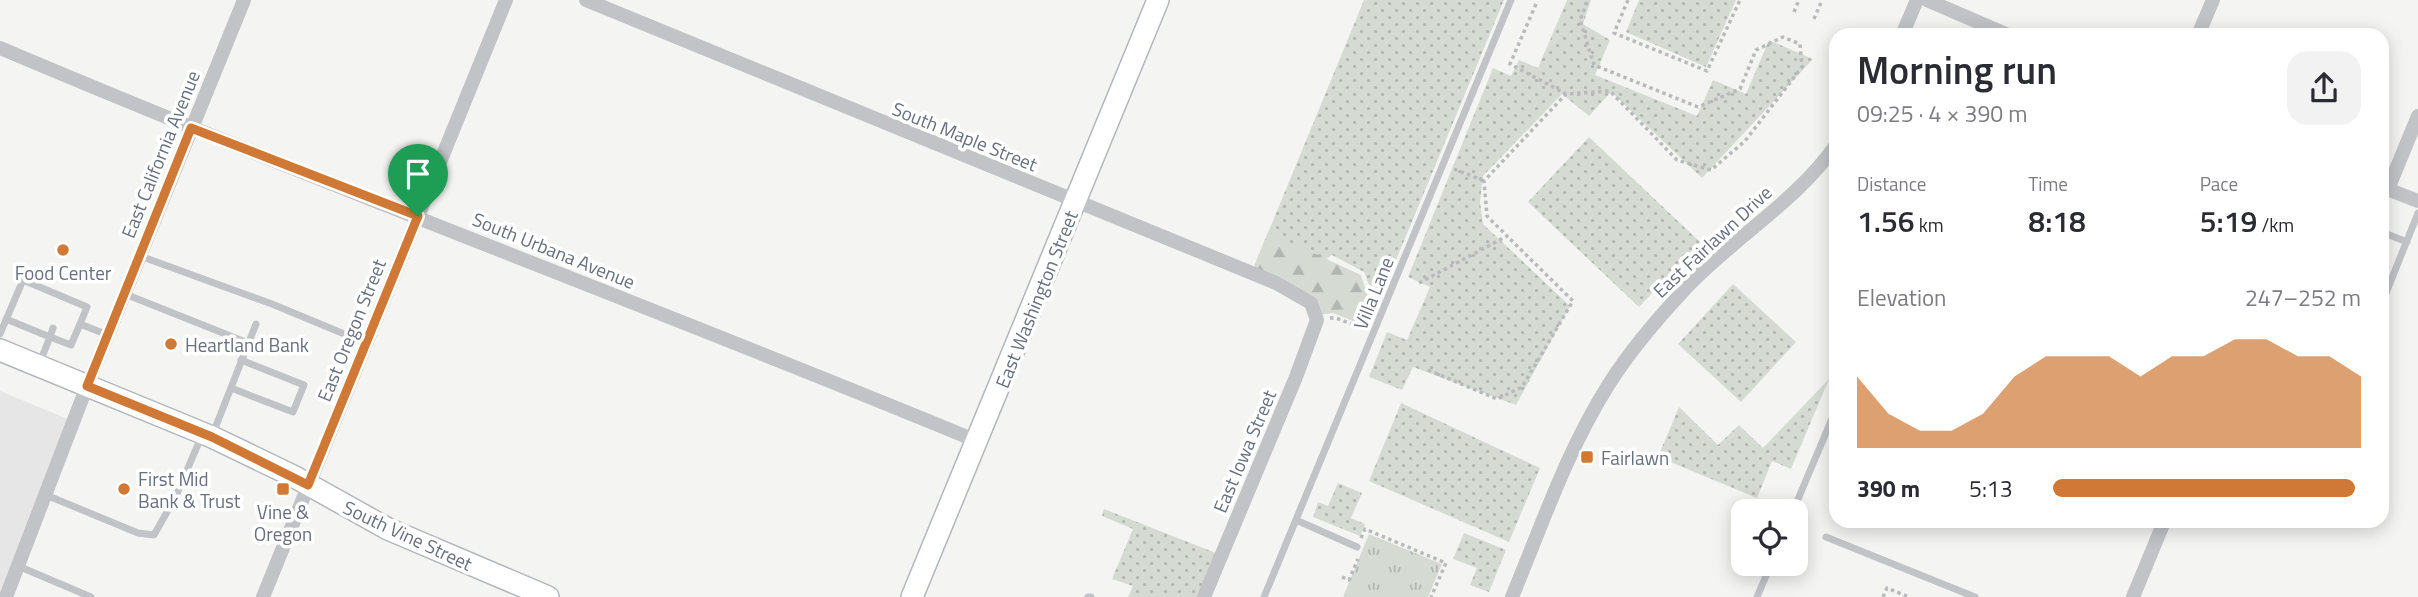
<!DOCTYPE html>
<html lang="en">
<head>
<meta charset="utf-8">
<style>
	:root { --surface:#fff; --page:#f2f2f3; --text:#2b2b33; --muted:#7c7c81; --accent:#d07936 }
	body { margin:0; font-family:"Titillium Web",sans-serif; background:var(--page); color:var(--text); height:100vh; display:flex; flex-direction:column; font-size:26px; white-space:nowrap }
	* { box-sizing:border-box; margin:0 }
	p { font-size:23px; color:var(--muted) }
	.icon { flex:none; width:38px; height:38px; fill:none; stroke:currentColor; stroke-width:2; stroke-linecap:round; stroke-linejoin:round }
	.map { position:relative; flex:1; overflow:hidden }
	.details { position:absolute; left:1829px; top:28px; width:560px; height:500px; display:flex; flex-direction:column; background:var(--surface); border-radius:21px; box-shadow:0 4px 18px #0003 }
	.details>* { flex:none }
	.buttons { position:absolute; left:1731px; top:499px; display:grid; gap:14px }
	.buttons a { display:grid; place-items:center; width:77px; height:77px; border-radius:14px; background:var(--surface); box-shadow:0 4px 18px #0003; font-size:35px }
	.pin { position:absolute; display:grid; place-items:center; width:60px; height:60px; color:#fff; margin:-72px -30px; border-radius:50% 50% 50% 0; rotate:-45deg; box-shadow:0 0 7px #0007 }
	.pin .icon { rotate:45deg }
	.round { display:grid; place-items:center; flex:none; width:74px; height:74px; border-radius:21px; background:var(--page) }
	.headline { display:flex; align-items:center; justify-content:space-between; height:119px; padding:0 28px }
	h1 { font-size:38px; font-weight:600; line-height:52px }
	.figures { display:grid; grid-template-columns:repeat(3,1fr); gap:10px; height:119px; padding:7px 28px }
	.figures div { display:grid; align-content:center }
	.figures b { font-size:30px; font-weight:600 }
	.figures small { font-size:19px; font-weight:400 }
	.figures p { font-size:19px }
	.chart { height:196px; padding:14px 28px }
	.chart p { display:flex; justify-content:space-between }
	.chart svg { width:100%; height:126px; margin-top:7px; fill:var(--accent); opacity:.7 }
	ul { padding:0 28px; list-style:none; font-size:23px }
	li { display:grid; grid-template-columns:112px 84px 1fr; align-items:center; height:52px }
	li i { height:18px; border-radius:9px; background:var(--accent) }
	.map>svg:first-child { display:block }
	.built { fill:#e5e6e5 }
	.grass { fill:url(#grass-dots) }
	.forest { fill:url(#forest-firs) }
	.park { fill:url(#park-tufts) }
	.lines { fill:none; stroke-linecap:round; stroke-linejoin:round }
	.secondary-casing { stroke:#b3b6bb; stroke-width:24 }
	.path { stroke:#b8babc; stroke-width:3.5; stroke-dasharray:3.5 3.5; stroke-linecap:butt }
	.lane { stroke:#c1c3c6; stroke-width:7 }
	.street { stroke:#c1c3c6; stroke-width:14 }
	.secondary { stroke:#fff; stroke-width:21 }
	.route-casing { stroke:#fff; stroke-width:14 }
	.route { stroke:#d07936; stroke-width:9 }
	.poi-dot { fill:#d07936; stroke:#fff; stroke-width:2.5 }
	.labels { text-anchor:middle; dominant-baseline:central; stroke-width:7; stroke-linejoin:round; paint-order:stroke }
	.street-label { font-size:19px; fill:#67707f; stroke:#fff }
	.poi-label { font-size:19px; fill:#67707f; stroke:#fff; text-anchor:start }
</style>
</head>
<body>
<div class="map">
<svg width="2418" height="597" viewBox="0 0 2418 597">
	<defs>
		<pattern id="grass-dots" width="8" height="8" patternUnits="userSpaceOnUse" patternTransform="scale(1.75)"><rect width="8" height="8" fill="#d5dbd3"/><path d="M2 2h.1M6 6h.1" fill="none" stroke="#b1b6b0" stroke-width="1.8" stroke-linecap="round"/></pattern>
		<pattern id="forest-firs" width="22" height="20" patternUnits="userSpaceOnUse" patternTransform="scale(1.75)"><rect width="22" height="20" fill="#d5dbd3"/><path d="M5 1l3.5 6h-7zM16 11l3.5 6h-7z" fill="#b1b6b0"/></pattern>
		<pattern id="park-tufts" width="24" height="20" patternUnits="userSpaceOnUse" patternTransform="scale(1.75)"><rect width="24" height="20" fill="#d5dbd3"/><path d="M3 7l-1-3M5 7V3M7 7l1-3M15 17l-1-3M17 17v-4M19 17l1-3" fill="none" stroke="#b1b6b0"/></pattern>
	</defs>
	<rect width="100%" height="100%" fill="#f4f5f2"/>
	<path class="built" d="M0 391 80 424 7 597H0Z"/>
	<path class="grass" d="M1364 0H1504L1377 306 1364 272 1332 255 1303 275 1258 257Z
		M1567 0H1591L1583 24 1610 40 1595 75 1697 116 1713 80 1746 94 1769 40 1813 59 1702 178 1611 92 1589 116 1562 94 1483 176 1480 202 1483 224 1570 306 1516 405 1413 367 1402 390 1369 377 1387 332 1407 340 1430 287 1408 277 1493 68 1511 76 1519 60 1538 68Z
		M1639 0H1736L1706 67 1626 32Z
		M1589 137 1700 242 1639 307 1528 202Z
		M1733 284 1796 342 1741 402 1678 344Z
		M1829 379 1791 469 1772 461 1757 498 1658 457 1679 407 1718 445 1739 425 1763 448Z
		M1401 403 1540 468 1509 542 1369 481Z
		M1338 483 1362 493 1351 518 1365 524 1360 536 1313 517 1318 502 1328 506Z
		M1104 509 1221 555 1204 597H1128L1133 586 1112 579 1133 529 1102 516Z
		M1464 533 1506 550 1489 592 1470 585 1477 568 1453 559Z"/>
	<path class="forest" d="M1268 232 1361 275 1371 307 1363 325 1333 313 1319 315 1252 271Z"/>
	<path class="park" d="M1369 534 1442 564 1428 597H1343Z"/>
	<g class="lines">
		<g class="secondary-casing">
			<path id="secondary" d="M0 350 212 437 293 476 388 529 548 597
				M912 597 1158 0"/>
		</g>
		<path class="path" d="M1628 0 1614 33 1707 71 1740 0
			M1536 4 1510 64 1566 94 1610 91 1677 160 1711 170 1745 141 1802 67 1800 44 1783 37 1756 50 1740 89 1698 107 1594 65 1580 20 1588 0
			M1794 12 1799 0
			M1814 19 1822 0
			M1454 169 1484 181
			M1419 283 1507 236 1487 216 1484 181 1566 94
			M1330 318H1336L1362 328
			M1428 370 1497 399 1522 387 1570 306 1573 301 1507 236
			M1361 538 1365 529 1446 563 1431 597
			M1342 577 1349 580 1358 559
			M1883 597 1887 588 1909 597"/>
		<path class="lane" d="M2382 232 2407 242
			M140 256 272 304 366 343
			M125 294 248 343
			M2382 303 2418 213
			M6 319 50 337 53 328
			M0 334 23 280 87 307 80 324 108 335
			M40 362 50 337 71 345 80 324
			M231 388 293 412 304 385 241 360
			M212 436 256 324
			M46 495 138 533 154 535 176 496 202 435
			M1793 511 1836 409
			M1296 520 1357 547
			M1826 537 1975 597
			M18 566 91 597
			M1088 597H1091
			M1264 597 1511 0
			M1757 597 1771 564"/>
		<path class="street" d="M586 0 1242 269 1276 283 1311 303 1317 320 1296 377 1204 597
			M1927 0 2008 35
			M1902 35 1917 0
			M2198 35 2213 0
			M0 48C323 185 653 307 977 441
			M2382 187 2418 201
			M2388 189 2418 116
			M6 597 87 386 244 0
			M263 597 506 0
			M1512 597C1542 525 1567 450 1609 384 1631 349 1658 318 1686 288 1733 238 1795 203 1836 145
			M2133 597 2164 522"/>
		<use href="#secondary" class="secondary"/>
	</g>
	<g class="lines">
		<g class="route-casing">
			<path id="route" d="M191 128 418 216 308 485 212 437 87 386Z"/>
		</g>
		<use href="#route" class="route"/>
	</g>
	<g class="poi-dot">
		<circle cx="63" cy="250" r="7"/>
		<circle cx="171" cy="344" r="7"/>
		<rect x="1580" y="450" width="14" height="14" rx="3.5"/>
		<circle cx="124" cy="489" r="7"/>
		<rect x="276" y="482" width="14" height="14" rx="3.5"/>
	</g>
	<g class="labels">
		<g class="street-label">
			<text transform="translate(965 136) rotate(22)">South Maple Street</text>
			<text transform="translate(160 154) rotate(-68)">East California Avenue</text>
			<text transform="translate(1712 241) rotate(-43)">East Fairlawn Drive</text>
			<text transform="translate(554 250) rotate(22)">South Urbana Avenue</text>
			<text transform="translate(1373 293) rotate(-68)">Villa Lane</text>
			<text transform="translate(1036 299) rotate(-68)">East Washington Street</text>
			<text transform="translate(351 330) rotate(-68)">East Oregon Street</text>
			<text transform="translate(1244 451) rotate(-67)">East Iowa Street</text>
			<text transform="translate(408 535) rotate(25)">South Vine Street</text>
		</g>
		<g class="poi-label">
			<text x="63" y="272" text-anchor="middle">Food Center</text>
			<text x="185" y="344">Heartland Bank</text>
			<text x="1601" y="457">Fairlawn</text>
			<text x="138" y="478">First Mid<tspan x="138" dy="22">Bank &amp; Trust</tspan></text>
			<text x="283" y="511" text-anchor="middle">Vine &amp;<tspan x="283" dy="22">Oregon</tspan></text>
		</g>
	</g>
</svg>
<div class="buttons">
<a><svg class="icon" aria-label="locate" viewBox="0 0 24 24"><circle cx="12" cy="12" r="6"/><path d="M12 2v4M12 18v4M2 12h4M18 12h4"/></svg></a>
</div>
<div class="pin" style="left:418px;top:216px;background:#1e9e55"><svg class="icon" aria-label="arrive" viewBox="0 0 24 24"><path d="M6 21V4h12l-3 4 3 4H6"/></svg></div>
<section class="details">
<div class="headline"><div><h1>Morning run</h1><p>09:25 · 4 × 390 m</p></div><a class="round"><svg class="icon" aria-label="share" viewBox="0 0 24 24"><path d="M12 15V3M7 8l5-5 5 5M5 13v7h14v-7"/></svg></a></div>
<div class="figures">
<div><p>Distance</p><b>1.56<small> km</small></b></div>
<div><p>Time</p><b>8:18</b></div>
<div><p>Pace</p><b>5:19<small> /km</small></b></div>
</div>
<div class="chart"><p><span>Elevation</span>247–252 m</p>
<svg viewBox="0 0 160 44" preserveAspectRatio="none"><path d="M0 44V19L10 32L20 38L30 38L40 32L50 19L60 12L70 12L80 12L90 19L100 12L110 12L120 6L130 6L140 12L150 12L160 19V44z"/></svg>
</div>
<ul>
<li><b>390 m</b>5:13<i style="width:98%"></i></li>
</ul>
</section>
</div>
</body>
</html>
